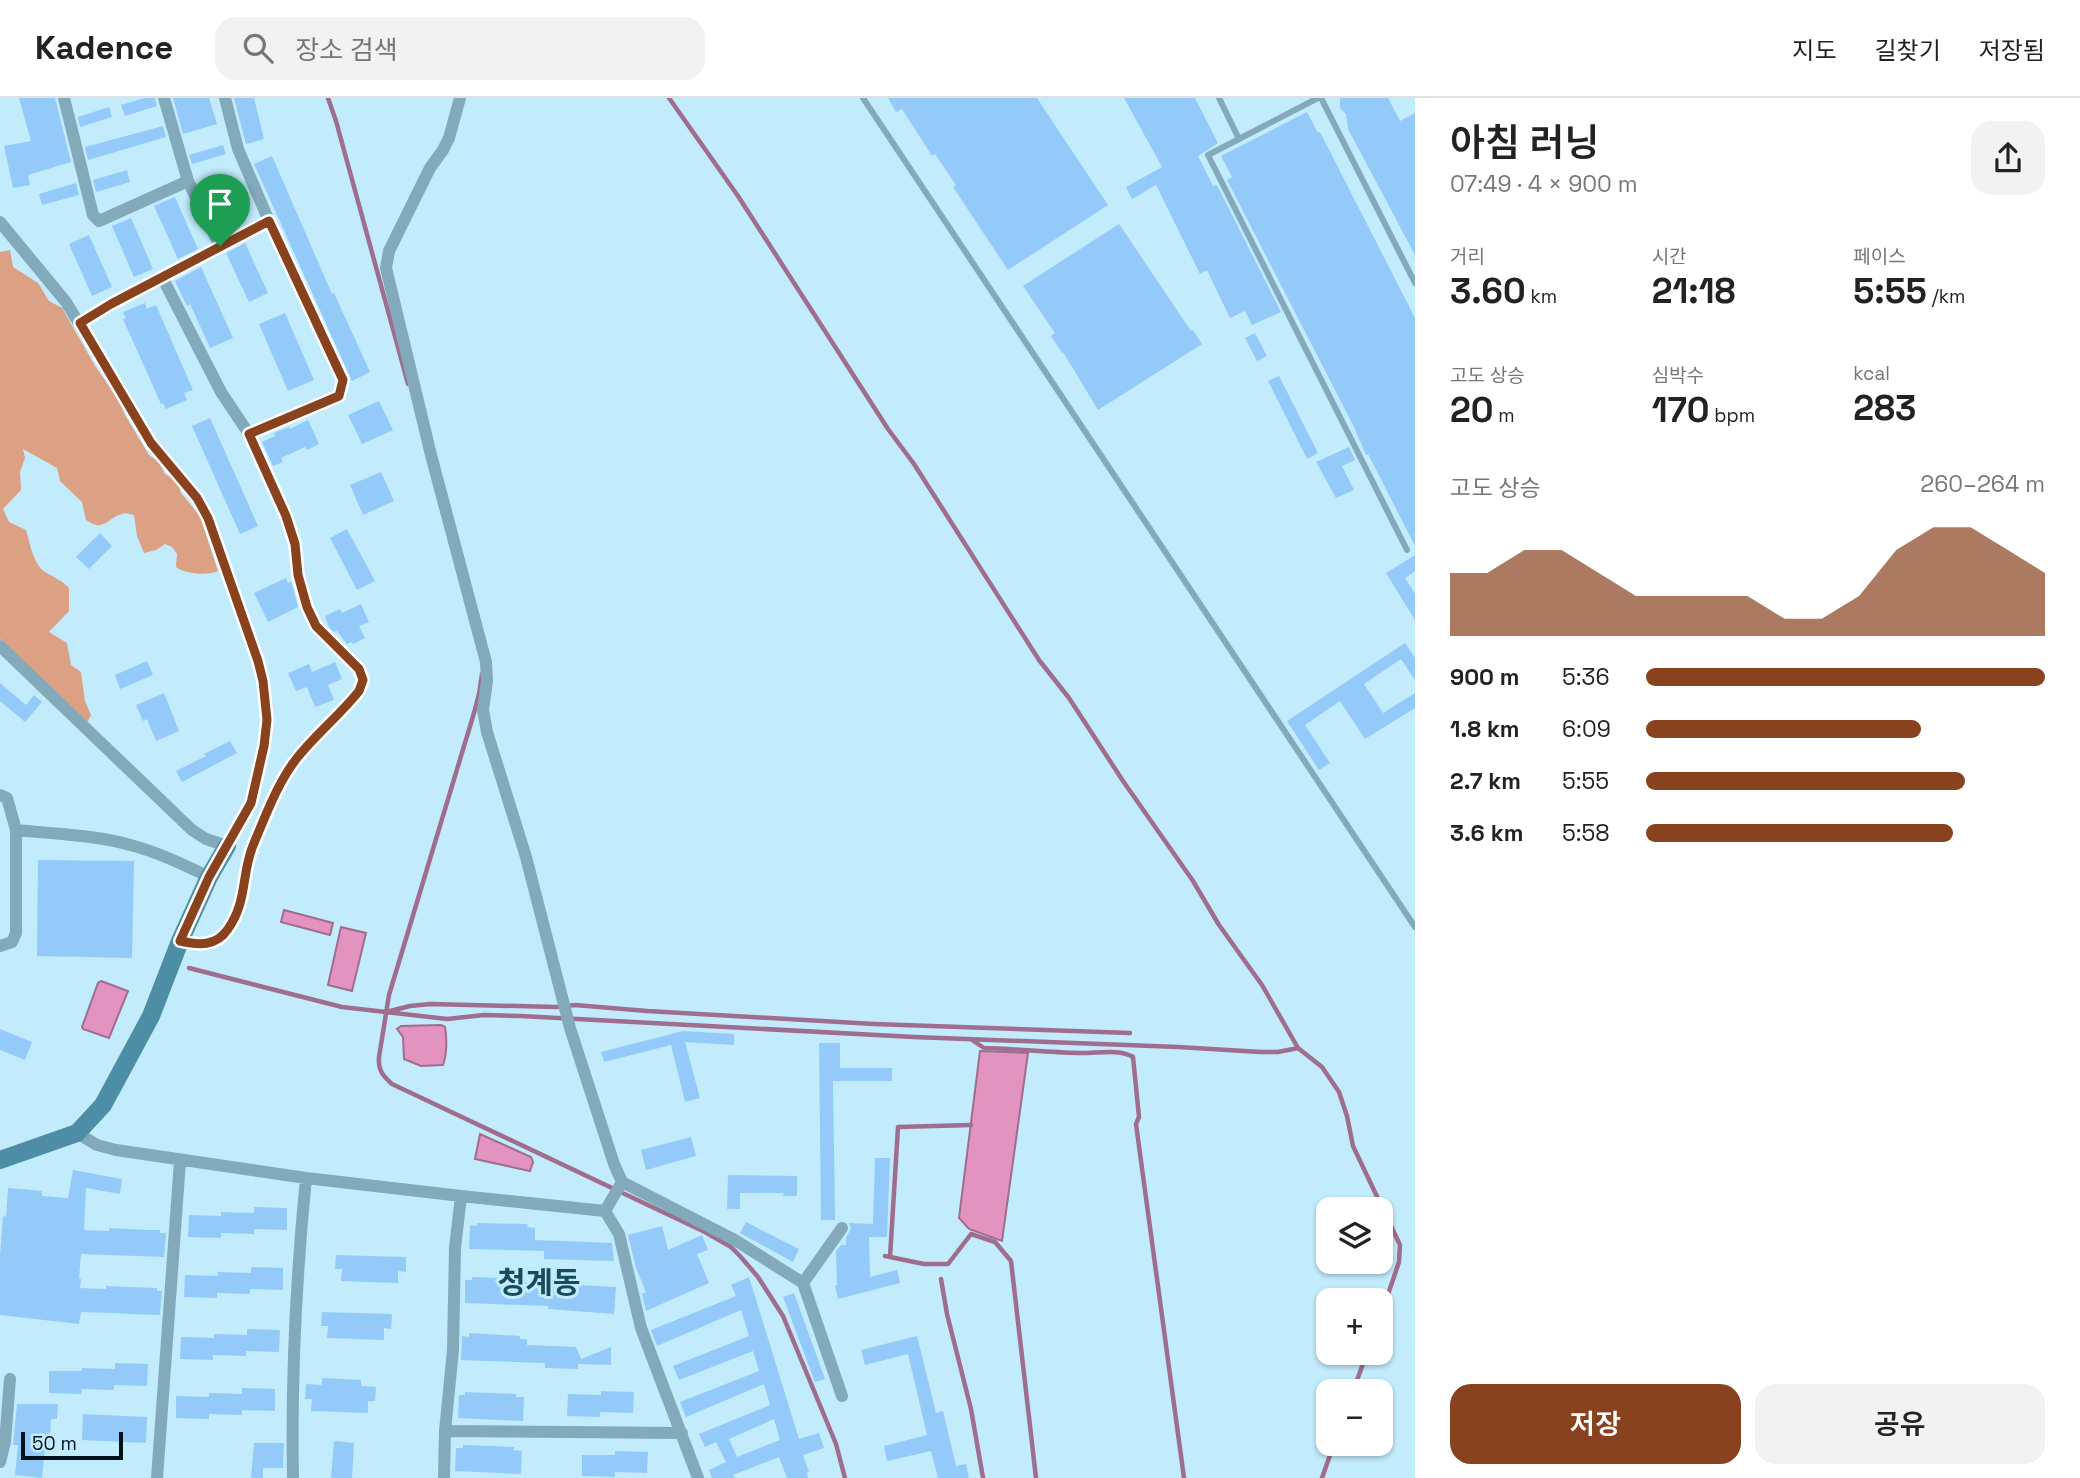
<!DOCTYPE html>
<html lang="ko">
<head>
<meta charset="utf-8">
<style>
	:root { --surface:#fff; --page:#f2f2f2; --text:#222; --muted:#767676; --line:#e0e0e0; --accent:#88421d }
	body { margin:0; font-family:"Space Grotesk","Noto Sans KR",sans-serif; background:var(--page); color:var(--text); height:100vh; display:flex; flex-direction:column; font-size:26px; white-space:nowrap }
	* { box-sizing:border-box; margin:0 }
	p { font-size:23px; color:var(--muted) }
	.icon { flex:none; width:38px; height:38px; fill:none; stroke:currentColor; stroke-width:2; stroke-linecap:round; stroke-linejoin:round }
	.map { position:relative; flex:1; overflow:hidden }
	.details { display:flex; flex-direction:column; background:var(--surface); width:665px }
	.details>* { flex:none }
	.controls { position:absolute; left:1316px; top:1099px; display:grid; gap:14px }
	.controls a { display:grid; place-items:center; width:77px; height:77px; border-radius:14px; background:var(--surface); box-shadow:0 2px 5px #0004; font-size:35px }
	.scale { position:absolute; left:21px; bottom:18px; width:102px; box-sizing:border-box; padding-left:7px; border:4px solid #01131a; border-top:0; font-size:19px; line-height:24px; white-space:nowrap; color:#01131a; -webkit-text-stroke:5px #c2ebfc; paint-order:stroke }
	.pin { position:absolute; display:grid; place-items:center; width:60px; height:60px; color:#fff; margin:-72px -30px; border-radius:50% 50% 50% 0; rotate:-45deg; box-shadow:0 0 7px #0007 }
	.pin .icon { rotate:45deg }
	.round { display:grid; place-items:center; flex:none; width:74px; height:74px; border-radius:21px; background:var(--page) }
	.headline { display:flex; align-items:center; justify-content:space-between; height:119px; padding:0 35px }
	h1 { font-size:38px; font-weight:600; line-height:52px }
	.figures { display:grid; grid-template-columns:repeat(3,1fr); gap:10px; height:119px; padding:7px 35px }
	.figures div { display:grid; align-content:center }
	.figures b { font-size:35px; font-weight:600 }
	.figures small { font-size:19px; font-weight:400 }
	.figures p { font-size:19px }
	.chart { height:196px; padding:14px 35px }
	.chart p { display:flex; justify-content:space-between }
	.chart svg { width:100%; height:126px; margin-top:7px; fill:var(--accent); opacity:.7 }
	.action { display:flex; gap:14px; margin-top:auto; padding:14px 35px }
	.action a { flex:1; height:80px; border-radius:21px; background:var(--accent); color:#fff; font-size:28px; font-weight:600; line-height:80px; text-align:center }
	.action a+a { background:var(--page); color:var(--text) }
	ul { padding:0 35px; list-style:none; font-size:23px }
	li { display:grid; grid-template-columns:112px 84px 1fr; align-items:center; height:52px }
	li i { height:18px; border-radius:9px; background:var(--accent) }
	header { display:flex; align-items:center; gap:42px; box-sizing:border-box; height:98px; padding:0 35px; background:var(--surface); border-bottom:2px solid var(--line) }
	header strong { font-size:33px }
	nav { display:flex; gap:38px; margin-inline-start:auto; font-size:24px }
	.search { width:490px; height:63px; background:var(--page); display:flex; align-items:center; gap:18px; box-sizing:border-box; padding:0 24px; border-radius:21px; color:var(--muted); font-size:26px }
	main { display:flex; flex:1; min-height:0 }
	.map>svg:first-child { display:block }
	.green { fill:#dca185 }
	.water { fill:#e393bf; stroke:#9f6d8e; stroke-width:2 }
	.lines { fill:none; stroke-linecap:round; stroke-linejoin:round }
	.stream { stroke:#9f6d8e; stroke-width:4.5 }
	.building { fill:#94cafa; fill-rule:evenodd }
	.lane { stroke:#82aaba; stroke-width:6 }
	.street { stroke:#82aaba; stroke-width:12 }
	.secondary { stroke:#4e8da6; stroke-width:18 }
	.route-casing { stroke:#fff; stroke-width:14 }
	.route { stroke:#88421d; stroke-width:9 }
	.labels { text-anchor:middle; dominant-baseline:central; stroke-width:6; stroke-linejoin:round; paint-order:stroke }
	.quarter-label { font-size:30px; font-weight:bold; fill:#194b5d; stroke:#c2ebfc }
</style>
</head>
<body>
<header>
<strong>Kadence</strong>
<div class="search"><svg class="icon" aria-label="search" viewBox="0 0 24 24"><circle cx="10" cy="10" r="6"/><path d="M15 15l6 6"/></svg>장소 검색</div>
<nav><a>지도</a><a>길찾기</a><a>저장됨</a></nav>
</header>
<main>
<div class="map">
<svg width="1415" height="1380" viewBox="0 0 1415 1380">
	<rect width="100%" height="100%" fill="#c2ebfc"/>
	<path class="green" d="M10 152 13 169 38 185 49 203 62 210 95 268 119 302 125 317 149 357 159 364 165 376 177 383 181 395 200 418 218 473C208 478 185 476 176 469L177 456 172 449 165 446 156 452 144 455 137 438 134 417C130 416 126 415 122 416 106 420 105 435 86 422L82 404 60 383 57 370 23 351 25 360 20 374 21 392 3 411 9 424 26 432C30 445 33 466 45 474 55 480 60 481 69 490V513L49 534 67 545 71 567 81 574 85 603 91 617 87 625 0 541V154Z"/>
	<path class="water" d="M284 812 333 825 330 837 281 824Z
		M341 829 366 835 352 893 328 887Z
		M101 883 128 893 109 940 83 931 82 929 98 885Z
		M441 927 445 929C447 940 447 956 443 967L421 968 404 961 403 939 397 931 401 928Z
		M980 953 1028 955 1002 1143 969 1131 959 1120Z
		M480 1036 531 1059 533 1064 530 1073 475 1061Z"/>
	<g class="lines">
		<path class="stream" d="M328 0 336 23 408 286
			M669 0 738 98 888 331 914 366 1039 562 1069 600 1123 683 1193 783 1219 827 1262 887 1298 950 1322 969 1339 994 1347 1018 1353 1048 1400 1147 1399 1164 1381 1217
			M482 576 479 596 474 615 389 897 379 959C378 972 382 977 392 986L705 1134 731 1149 740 1158 758 1179 783 1218 836 1346 845 1380
			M189 870 342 909 447 921 484 917 521 918 914 939 1178 949 1261 954H1278L1298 950
			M390 913 410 908 430 906 556 909 575 907 647 913 874 926 1130 935
			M972 942 984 950C1015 951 1047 954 1078 955 1094 956 1119 950 1133 959L1139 1019 1136 1026 1184 1380
			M885 1158 924 1166H948L971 1136 995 1144 1011 1163 1036 1380
			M890 1159 898 1029 971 1027
			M941 1181 947 1216 971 1311 983 1380
			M1353 1293 1367 1255
			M1322 1380 1334 1346"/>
	</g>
	<path class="building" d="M19 0H55L71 64 28 77 30 87 13 90 4 48 31 43Z
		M145 0H155L157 8 125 18 121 7Z
		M173 0H209L217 26 183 36Z
		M234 0H254L264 41 246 46Z
		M888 0H1037L1108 107 1008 172 953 89 956 87 935 56 932 58 902 11 896 14Z
		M1124 0H1195L1218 45 1198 58 1213 88 1217 87 1281 214 1252 227 1245 213 1230 220 1207 172 1200 176 1156 87 1132 101 1126 89 1162 69Z
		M1340 0H1388L1400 23 1415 15V157L1348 31 1346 16 1340 10Z
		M109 9 112 19 80 29 78 19Z
		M1307 14 1318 35 1320 34 1415 220V448L1368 356 1366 357 1354 329 1227 82 1232 79 1221 58Z
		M163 28 166 39 88 62 85 49Z
		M223 47 226 56 192 66 189 57Z
		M272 58 332 196 334 195 370 274 352 283 254 66Z
		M127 72 130 84 96 94 93 82Z
		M215 80 239 129 224 137 200 87Z
		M76 85 79 97 42 107 39 96Z
		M175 99 198 151 178 161 154 108Z
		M131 120 153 171 134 179 112 128Z
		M1119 126 1191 233 1193 232 1202 246 1098 312 1063 254 1062 255 1051 238 1055 235 1023 188Z
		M89 137 112 189 92 198 69 146Z
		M245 145 268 195 249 204 226 155Z
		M201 169 233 240 210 250 190 206 187 208 175 183Z
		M145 205 147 211 156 207 193 292 184 295 187 302 166 311 163 305 161 306 123 221 126 220 123 214Z
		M285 215 314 282 288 293 259 226Z
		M1255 235 1267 258 1257 263 1245 240Z
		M1279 278 1318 355 1307 361 1268 283Z
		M379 303 393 332 362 346 348 317Z
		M210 320 258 428 240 436 192 328Z
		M308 322 319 346 307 352 305 349 281 360 283 364 273 368 262 344 275 338 274 335 289 329 290 331Z
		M1349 349 1355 362 1342 368 1354 392 1336 400 1316 364Z
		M381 374 394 403 363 417 350 387Z
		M347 431 375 483 357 492 330 440Z
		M100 435 112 448 89 471 76 459Z
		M1415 457V473L1405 480 1415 496V522L1386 475Z
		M286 480 288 485 291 483 298 509 268 524 254 495Z
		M361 506 369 524 359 528 365 540 353 546 352 544 347 546 337 533 334 534 329 529 325 518 340 511 342 515Z
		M1405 545 1415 560V582L1401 561 1364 586 1383 615 1415 595V610L1365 641 1340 603 1305 627 1330 665 1319 672 1287 623Z
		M147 563 153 577 120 591 115 577Z
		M335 564 342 581 328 587 334 602 315 609 307 589 296 593 288 575 309 566 312 574Z
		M0 585 26 607 34 597 42 604 25 624 0 603Z
		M164 595 179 633 156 643 147 621 143 623 136 607Z
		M230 643 237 655 182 684 176 673 206 658 204 656Z
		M38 762 134 763 132 860 37 858Z
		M0 931 32 944 25 962 0 952Z
		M683 933 734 936V947L685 944 700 1000 685 1004 671 947 604 964 601 954Z
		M819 945H840V970H892V983H833L835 1122H821Z
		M691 1039 696 1058 646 1072 641 1052Z
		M875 1060H890L887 1139H869L870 1179 897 1172 900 1185 838 1201 835 1187H837L836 1153 841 1147H846V1139L851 1131 849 1125 873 1126Z
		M73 1072 122 1081 120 1096 86 1090 84 1132 109 1133V1130L146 1132H160V1135H166L164 1159 81 1156 79 1181H81L80 1190 106 1191V1188L157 1190V1193H162L160 1217 81 1214 79 1226 0 1217V1157L3 1118 6 1119 8 1090 42 1093V1098L68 1100Z
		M728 1077 797 1078V1098H783L784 1095H740V1111H727Z
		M254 1109 287 1110V1132L254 1131V1136L221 1135V1140L188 1139 189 1117 221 1118V1114L254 1115Z
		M746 1124 799 1151 793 1164 740 1135Z
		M477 1125 528 1126 527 1129 535 1130V1142L612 1145 614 1163 544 1161V1153L469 1151 470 1127 477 1128Z
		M662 1128 668 1152 702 1137 708 1152 697 1156 709 1185 646 1213 642 1196 646 1194 636 1170 628 1137Z
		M336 1157 406 1159V1174L398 1173V1185L341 1183 342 1171H335Z
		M251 1169 283 1170V1192L250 1191V1196L217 1195V1200L184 1199 185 1177 218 1178V1174L251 1175Z
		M472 1179 523 1181V1184L616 1189 614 1216 548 1211V1208L465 1205V1182H472Z
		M749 1179 799 1341 819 1335 824 1350 803 1357 809 1374 807 1375 808 1380H787L779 1359 733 1377 735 1380H712L709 1372 726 1364 716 1344 705 1349 699 1336 770 1307 764 1286 686 1319 680 1304 759 1273 753 1253 679 1282 673 1268 749 1238 741 1212 657 1248 651 1232 736 1198 731 1187ZM774 1321 780 1342 737 1359 729 1341Z
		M794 1195 825 1281 815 1284 783 1199Z
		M322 1214 392 1216 391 1231 384 1230V1242L327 1240 328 1228H321Z
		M247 1231 280 1232 279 1254 246 1253V1258L213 1257V1262L180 1261 181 1239 214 1240V1236L247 1237Z
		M469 1235 520 1238V1241H527V1247L576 1249 581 1261 611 1249V1267L578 1266V1271L545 1270V1265L461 1262 462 1238 469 1239Z
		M917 1238 936 1315 943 1313 956 1368 966 1366 969 1380H938L931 1353 887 1363 884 1348 927 1337 908 1256 865 1267 861 1252Z
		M115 1265 148 1266 147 1288 114 1287V1292L82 1291 81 1296 49 1295V1273H82V1270L115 1271Z
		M322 1280 361 1282V1288L376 1289 375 1303H368V1315L311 1313 312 1301H305L306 1286 322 1287Z
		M242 1290 275 1291V1313L242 1312V1317L209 1316V1321L176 1320V1298L209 1299V1295L242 1296Z
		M601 1293 634 1294 633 1315 600 1314V1319L567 1318 568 1296 601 1297Z
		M465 1294 516 1296V1299H524L523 1323 458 1320 459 1297H465Z
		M17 1306H58L57 1321H51L49 1349H45L42 1380 15 1377 18 1347H13Z
		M83 1316 147 1319 146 1345 82 1342Z
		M334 1343 354 1345 352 1380H331Z
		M254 1345H284L283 1370H263V1380H251Z
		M463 1347 514 1349V1352L522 1353 521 1376 455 1373 456 1350H463Z
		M615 1353 648 1354 647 1375 615 1374V1379L582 1378V1357H615Z"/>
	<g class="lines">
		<path class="lane" d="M863 0 1415 829
			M1219 0 1239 41 1318 0
			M1321 0 1415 185
			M1239 41 1208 57 1407 452"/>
		<path class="street" d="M64 0 93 117 99 123 188 83
			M164 0 188 83 220 148
			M225 0 238 51 269 123 343 282 339 298 249 336
			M460 0 449 40 443 52 430 70 389 153 386 170 431 357 486 564 487 583 483 612 487 634 526 759 570 930 614 1066 622 1084
			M0 124 66 204 151 345 197 400 208 420 258 563 263 583 267 622 264 648 251 705 227 748 206 741 192 732 0 548
			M162 179 221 294 249 336 286 417 295 446 298 477 307 509 316 528 359 571 363 582 359 593C340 617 316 636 297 660 279 683 266 718 254 745 242 774 247 804 228 831 216 849 198 847 180 843
			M80 225 112 206 269 123
			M0 697 7 700 16 732C55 736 97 737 134 748 160 755 185 767 209 779
			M0 848 12 844 16 835V732
			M77 1035 97 1047 116 1052 306 1080 461 1098
			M605 1113 622 1084 735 1142 803 1185 842 1130
			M605 1113 619 1136 641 1230 698 1380
			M803 1185 842 1298
			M445 1333 682 1335
			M0 1364 5 1344 10 1281
			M157 1380 180 1063
			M293 1380C291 1278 296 1181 306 1080
			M444 1380 445 1333 453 1252 455 1150 461 1098 605 1113"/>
		<path class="secondary" d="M0 1062 77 1035 103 1007 151 918 180 843 209 779 227 748"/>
	</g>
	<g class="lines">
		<g class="route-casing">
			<path id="route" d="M269 123 343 282 339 298 249 336 286 418 295 446 298 477 307 509 316 528 359 571 363 582 359 593C340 617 316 636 297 660 278 684 266 717 254 745 241 774 248 803 228 831 216 849 198 847 180 843L209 779 251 705 264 648 267 622 263 583 258 563 208 420 197 400 151 345 80 225 111 206Z"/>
		</g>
		<use href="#route" class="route"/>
	</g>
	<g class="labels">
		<g class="quarter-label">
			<text x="539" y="1184">청계동</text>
		</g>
	</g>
</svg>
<div class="controls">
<a><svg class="icon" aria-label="layers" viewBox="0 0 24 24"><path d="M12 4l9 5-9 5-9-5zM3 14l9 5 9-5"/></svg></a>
<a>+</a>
<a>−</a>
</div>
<div class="scale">50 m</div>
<div class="pin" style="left:220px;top:148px;background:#1e9e55"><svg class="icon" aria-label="arrive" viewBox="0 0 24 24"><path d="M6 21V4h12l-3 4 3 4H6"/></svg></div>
</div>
<section class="details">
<div class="headline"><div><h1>아침 러닝</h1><p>07:49 · 4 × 900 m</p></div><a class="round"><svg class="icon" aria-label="share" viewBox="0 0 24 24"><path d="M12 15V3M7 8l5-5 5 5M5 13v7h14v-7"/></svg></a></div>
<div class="figures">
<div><p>거리</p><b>3.60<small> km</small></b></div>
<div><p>시간</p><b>21:18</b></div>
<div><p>페이스</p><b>5:55<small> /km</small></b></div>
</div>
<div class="figures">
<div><p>고도 상승</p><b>20<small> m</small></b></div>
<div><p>심박수</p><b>170<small> bpm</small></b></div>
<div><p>kcal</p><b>283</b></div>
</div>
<div class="chart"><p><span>고도 상승</span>260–264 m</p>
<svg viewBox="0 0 160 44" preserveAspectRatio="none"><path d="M0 44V22L10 22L20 14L30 14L40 22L50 30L60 30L70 30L80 30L90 38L100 38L110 30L120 14L130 6L140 6L150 14L160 22V44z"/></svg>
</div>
<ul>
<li><b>900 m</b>5:36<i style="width:100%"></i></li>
<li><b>1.8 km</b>6:09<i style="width:69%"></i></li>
<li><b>2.7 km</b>5:55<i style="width:80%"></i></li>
<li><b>3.6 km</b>5:58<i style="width:77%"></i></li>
</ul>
<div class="action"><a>저장</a><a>공유</a></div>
</section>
</main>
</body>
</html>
